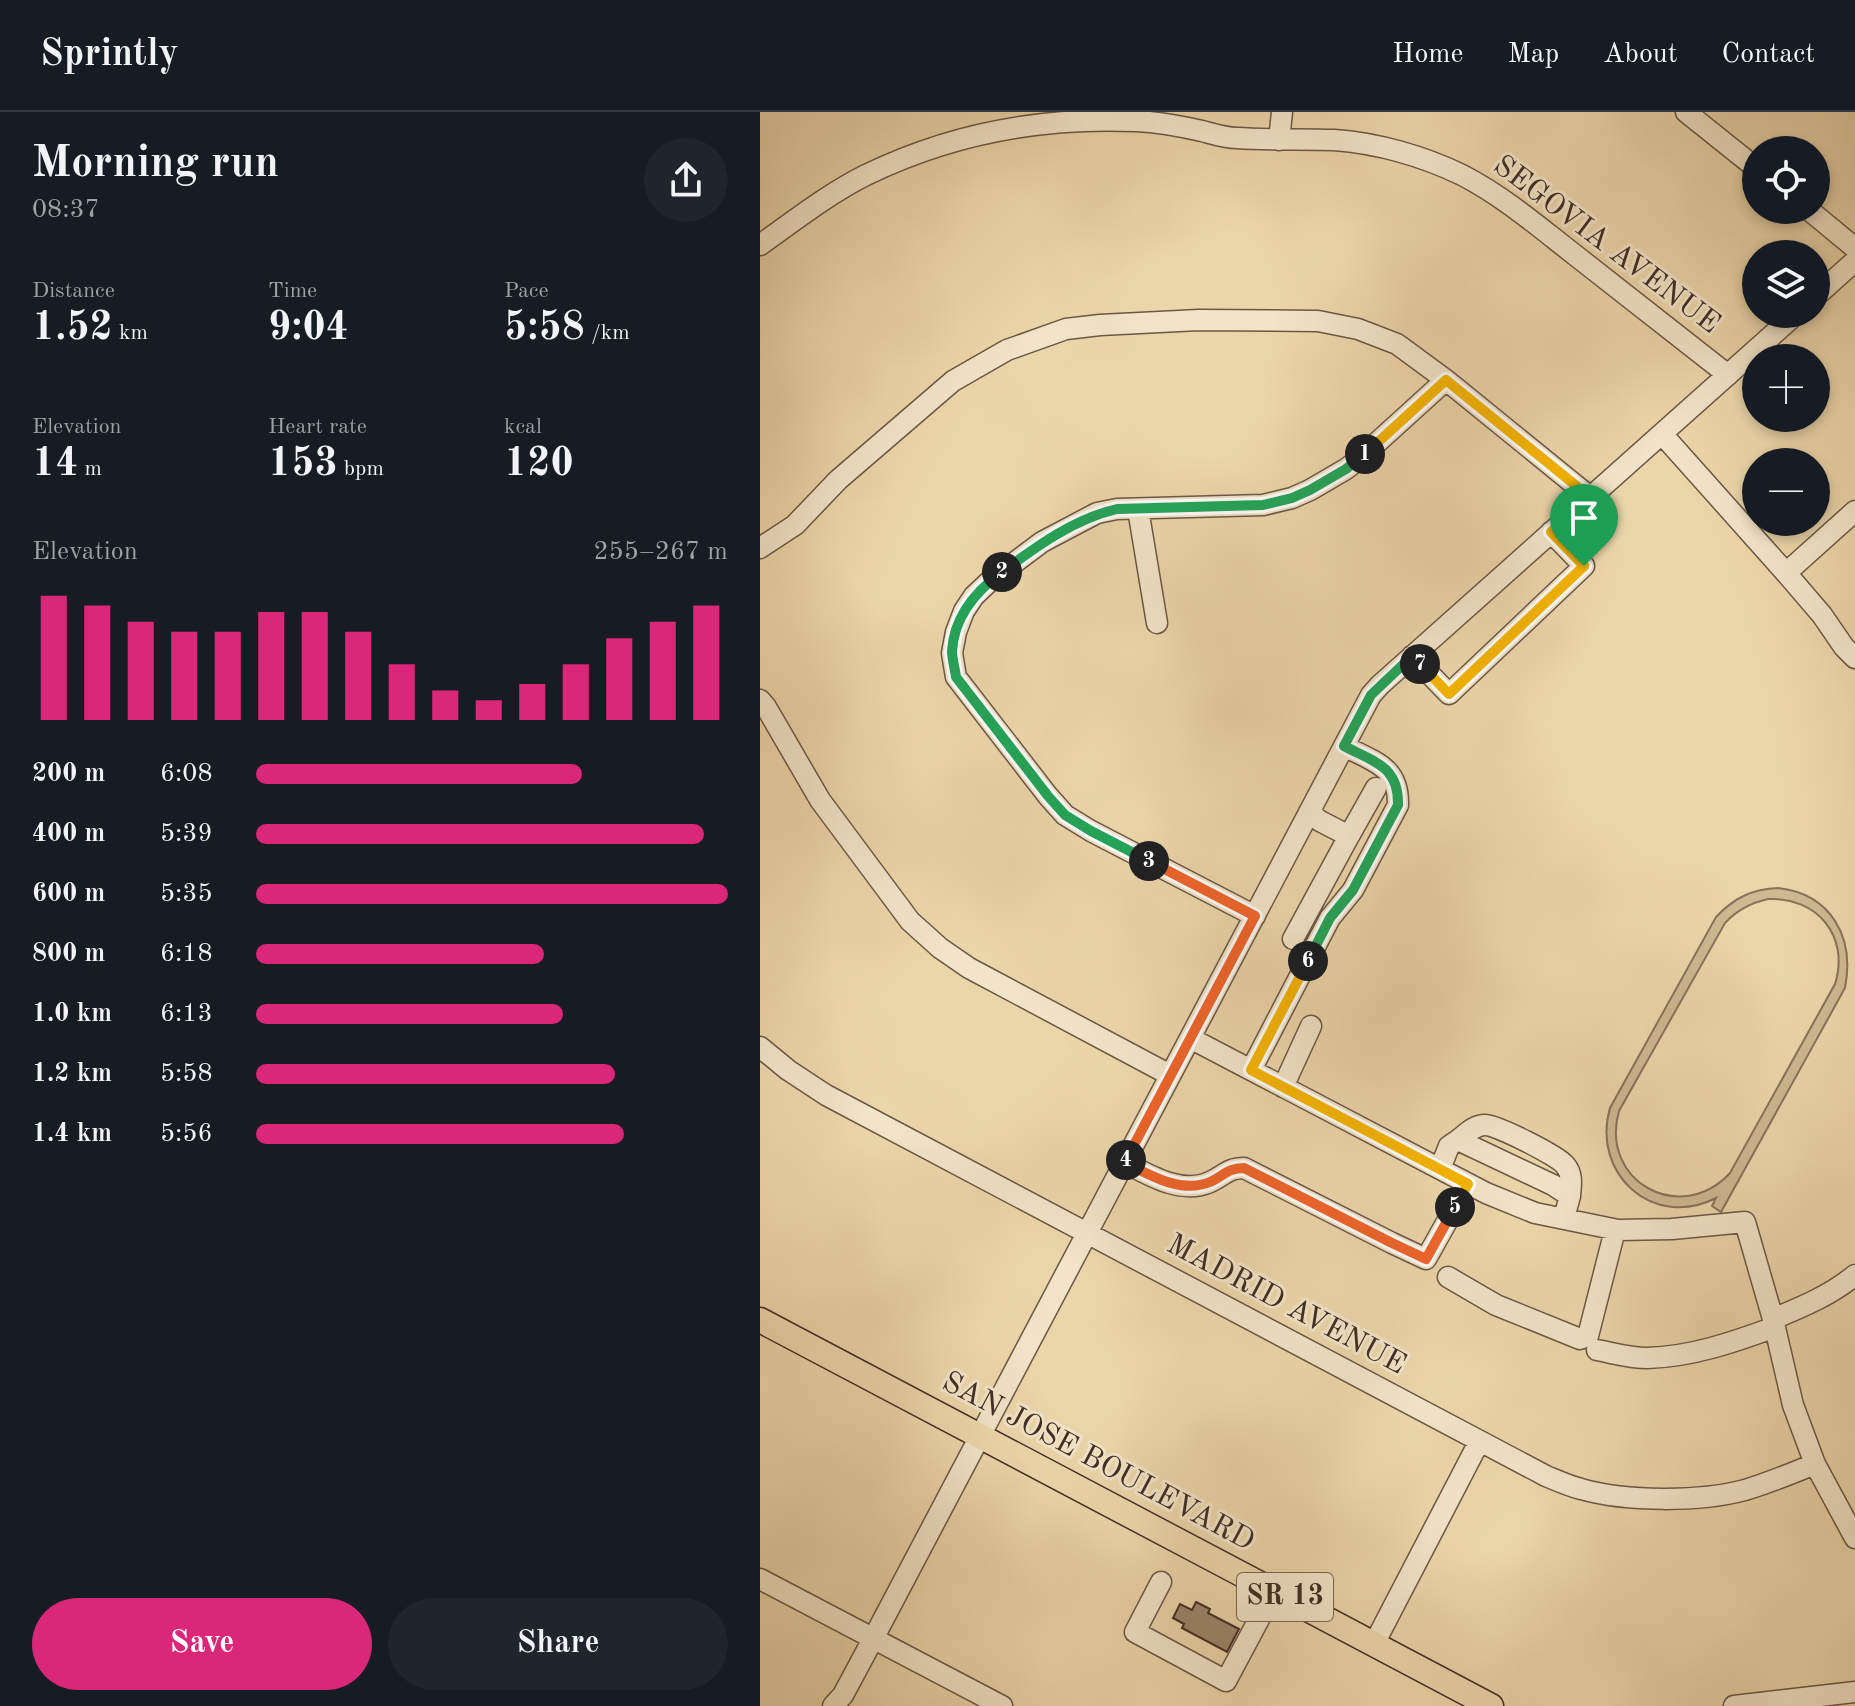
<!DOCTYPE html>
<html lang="en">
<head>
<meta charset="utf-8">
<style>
	:root { --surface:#171b24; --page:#20242c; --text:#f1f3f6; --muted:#9ea1a6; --line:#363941; --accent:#db2777 }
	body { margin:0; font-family:"Old Standard TT",serif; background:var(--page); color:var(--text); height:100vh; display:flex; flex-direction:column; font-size:30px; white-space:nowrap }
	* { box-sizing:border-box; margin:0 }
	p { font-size:26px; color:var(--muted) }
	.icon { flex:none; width:44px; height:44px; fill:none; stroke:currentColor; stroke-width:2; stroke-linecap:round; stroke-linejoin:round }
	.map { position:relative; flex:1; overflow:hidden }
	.sheet { display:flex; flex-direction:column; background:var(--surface); width:760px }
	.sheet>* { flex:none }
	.fabs { position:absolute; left:982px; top:24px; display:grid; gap:16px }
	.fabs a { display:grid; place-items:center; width:88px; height:88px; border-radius:50%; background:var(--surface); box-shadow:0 4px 12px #0003; font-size:40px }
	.pin { position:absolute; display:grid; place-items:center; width:68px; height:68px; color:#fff; margin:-82px -34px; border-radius:50% 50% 50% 0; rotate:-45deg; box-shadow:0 0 8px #0007 }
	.pin .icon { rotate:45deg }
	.km { position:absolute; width:40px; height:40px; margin:-20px; border-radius:50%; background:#222; color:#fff; font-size:22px; line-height:40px; text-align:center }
	.round { display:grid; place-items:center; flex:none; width:84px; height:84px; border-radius:42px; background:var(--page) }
	.overview { display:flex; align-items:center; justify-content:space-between; height:136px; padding:0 32px }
	h1 { font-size:44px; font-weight:700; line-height:60px }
	.stats { display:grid; grid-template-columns:repeat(3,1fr); gap:12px; height:136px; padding:8px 32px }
	.stats div { display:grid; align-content:center }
	.stats b { font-size:40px; font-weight:700 }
	.stats small { font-size:22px; font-weight:400 }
	.stats p { font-size:22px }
	.chart { height:224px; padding:16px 32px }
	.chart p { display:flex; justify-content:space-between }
	.chart svg { width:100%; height:144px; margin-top:8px; stroke:var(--accent); stroke-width:6 }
	.action { display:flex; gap:16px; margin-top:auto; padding:16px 32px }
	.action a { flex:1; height:92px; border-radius:48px; background:var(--accent); color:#fff; font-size:32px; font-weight:700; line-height:92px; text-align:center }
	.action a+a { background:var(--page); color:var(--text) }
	ul { padding:0 32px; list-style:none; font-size:26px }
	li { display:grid; grid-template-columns:128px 96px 1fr; align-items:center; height:60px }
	li i { height:20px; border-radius:10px; background:var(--accent) }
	header { display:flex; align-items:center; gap:48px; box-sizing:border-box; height:112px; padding:0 40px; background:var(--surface); border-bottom:2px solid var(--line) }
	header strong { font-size:38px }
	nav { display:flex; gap:44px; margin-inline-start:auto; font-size:28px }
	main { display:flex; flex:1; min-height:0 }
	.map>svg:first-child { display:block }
	.green { fill:#ceb993; stroke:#87735b; stroke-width:2; fill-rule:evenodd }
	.building { fill:#998569; stroke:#402d23; stroke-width:2 }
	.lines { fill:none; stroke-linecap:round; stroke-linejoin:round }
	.minor-casing { stroke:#6b5745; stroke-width:23 }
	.major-casing { stroke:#402d23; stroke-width:27 }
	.minor { stroke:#f2e4c8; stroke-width:20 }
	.major { stroke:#ebd6aa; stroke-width:24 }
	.split-1-casing { stroke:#fff; stroke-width:16 }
	.split-2-casing { stroke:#fff; stroke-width:16 }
	.split-3-casing { stroke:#fff; stroke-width:16 }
	.split-4-casing { stroke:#fff; stroke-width:16 }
	.split-5-casing { stroke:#fff; stroke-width:16 }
	.split-6-casing { stroke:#fff; stroke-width:16 }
	.split-7-casing { stroke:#fff; stroke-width:16 }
	.split-8-casing { stroke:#fff; stroke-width:16 }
	.split-1 { stroke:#f5b400; stroke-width:10 }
	.split-2 { stroke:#22a559; stroke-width:10 }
	.split-3 { stroke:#22a559; stroke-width:10 }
	.split-4 { stroke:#f0652b; stroke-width:10 }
	.split-5 { stroke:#f0652b; stroke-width:10 }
	.split-6 { stroke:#f5b400; stroke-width:10 }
	.split-7 { stroke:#22a559; stroke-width:10 }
	.split-8 { stroke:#f5b400; stroke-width:10 }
	.labels { text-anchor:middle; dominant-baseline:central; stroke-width:6; stroke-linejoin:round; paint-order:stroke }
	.shield { fill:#f2e4c8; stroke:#756454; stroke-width:2 }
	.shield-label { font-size:28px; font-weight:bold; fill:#402d23 }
	.street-label { font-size:30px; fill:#402d23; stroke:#f2e4c8 }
</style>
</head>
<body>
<header>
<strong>Sprintly</strong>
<nav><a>Home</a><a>Map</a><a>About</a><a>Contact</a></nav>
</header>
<main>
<section class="sheet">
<div class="overview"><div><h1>Morning run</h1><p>08:37</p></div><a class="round"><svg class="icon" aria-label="share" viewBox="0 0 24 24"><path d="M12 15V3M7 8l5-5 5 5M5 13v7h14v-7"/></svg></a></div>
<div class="stats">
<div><p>Distance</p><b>1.52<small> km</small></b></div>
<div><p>Time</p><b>9:04</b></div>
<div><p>Pace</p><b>5:58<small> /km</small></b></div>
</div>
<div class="stats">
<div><p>Elevation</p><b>14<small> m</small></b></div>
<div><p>Heart rate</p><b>153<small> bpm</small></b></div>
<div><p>kcal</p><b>120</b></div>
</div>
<div class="chart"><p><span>Elevation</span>255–267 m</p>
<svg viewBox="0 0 160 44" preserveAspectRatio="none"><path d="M5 44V6M15 44V9M25 44V14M35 44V17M45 44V17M55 44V11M65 44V11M75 44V17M85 44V27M95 44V35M105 44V38M115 44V33M125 44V27M135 44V19M145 44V14M155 44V9"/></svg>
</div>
<ul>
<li><b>200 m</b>6:08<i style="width:69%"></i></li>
<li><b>400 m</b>5:39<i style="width:95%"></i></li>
<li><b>600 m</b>5:35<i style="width:100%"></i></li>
<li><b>800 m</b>6:18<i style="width:61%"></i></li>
<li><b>1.0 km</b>6:13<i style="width:65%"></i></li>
<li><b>1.2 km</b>5:58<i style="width:76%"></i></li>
<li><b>1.4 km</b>5:56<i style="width:78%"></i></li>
</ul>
<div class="action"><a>Save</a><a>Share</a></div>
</section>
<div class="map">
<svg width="1095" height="1594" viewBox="0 0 1095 1594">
	<rect width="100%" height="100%" fill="#ebd6aa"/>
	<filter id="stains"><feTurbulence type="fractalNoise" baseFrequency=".0025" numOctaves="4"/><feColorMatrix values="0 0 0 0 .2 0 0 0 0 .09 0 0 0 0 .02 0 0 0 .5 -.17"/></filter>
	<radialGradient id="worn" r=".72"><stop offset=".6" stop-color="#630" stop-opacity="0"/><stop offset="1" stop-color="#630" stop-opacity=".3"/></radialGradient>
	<path class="green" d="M1018 776C1071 782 1095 825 1085 876L961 1100 952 1094 956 1086C893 1118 831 1062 850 996L956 805C974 786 992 777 1018 776ZM1008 787C1057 785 1090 824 1075 872L970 1061C921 1114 839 1070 859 999L965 811C977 798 990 791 1008 787Z"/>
	<path class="building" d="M436 1490 450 1497 448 1501 479 1517 467 1540 422 1516 424 1512 413 1506 420 1492 432 1498Z"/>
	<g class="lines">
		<g class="minor-casing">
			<path id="minor" d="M926 0 996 56
				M519 28 522 0
				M1049 98 1095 136
				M0 133C34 109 68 82 106 63 190 22 283 5 376 9 398 10 420 14 442 19 453 22 465 26 477 26 509 28 542 27 574 28 617 31 663 44 702 63 743 84 779 115 815 143 866 183 917 223 968 263
				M1056 184 1095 149
				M902 322 1026 461 1062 503 1084 535 1095 546
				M378 397 397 511
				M0 436 35 413 78 368 193 269 247 238 306 217 340 213 439 208 558 209 598 217 637 232 686 268 830 385
				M1026 461 1095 399
				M652 544 689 582 824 454 791 420
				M0 588 6 595 60 688 150 809 180 836 209 856 410 963
				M589 724 616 676
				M495 804 331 719 305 703 288 684 196 565 192 541 196 520 204 499 214 484 230 469 282 430 337 401 357 397 503 393 532 386 550 378 586 357 599 347 686 268
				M533 827 589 724 560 709 549 700
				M430 926 726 1081 775 1101 858 1118 912 1117 985 1110 1013 1207 1033 1293 1055 1352 1095 1426
				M0 935 28 958 66 983 786 1364C798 1369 809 1374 821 1377 867 1390 940 1390 985 1378 1009 1371 1032 1361 1055 1352
				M491 958 570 806 593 778 638 693C639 654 614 650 584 634
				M523 975 551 914
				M698 1028C706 1022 714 1013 725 1013 737 1013 798 1044 805 1053 813 1062 811 1072 810 1084
				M364 1050C389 1063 421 1083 450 1070 464 1064 467 1056 484 1056L632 1131 666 1147 708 1072
				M680 1057 689 1034 698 1028 793 1073 810 1084 804 1106
				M688 1165 736 1193 820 1227 828 1224 855 1118
				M1013 1207C1042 1195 1071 1183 1095 1163
				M837 1238C853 1241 870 1246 887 1246 931 1245 974 1230 1015 1215
				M0 1467 242 1594
				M401 1470 375 1520 466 1569 514 1479
				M614 1532 719 1330
				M73 1594 83 1583 113 1527 611 583 620 573 1036 202
				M974 1594 1095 1580"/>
		</g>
		<g class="major-casing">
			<path id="major" d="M0 1208 731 1594"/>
		</g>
		<use href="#minor" class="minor"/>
		<use href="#major" class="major"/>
	</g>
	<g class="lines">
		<g class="split-1-casing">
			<path id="split-1" d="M605 342 686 268 830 385 791 420 824 454"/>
		</g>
		<g class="split-2-casing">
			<path id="split-2" d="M242 460C277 434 314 407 357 397L503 393 532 386 550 378 586 357 605 342"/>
		</g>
		<g class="split-3-casing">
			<path id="split-3" d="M242 460C216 479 194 505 192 539 192 547 195 557 196 565L288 684 305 703 331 719 389 749"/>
		</g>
		<g class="split-4-casing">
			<path id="split-4" d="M366 1048 495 804 389 749"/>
		</g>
		<g class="split-5-casing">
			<path id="split-5" d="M366 1048 364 1050C389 1063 421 1082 450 1070 464 1064 467 1056 484 1056L632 1131 666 1147 695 1095"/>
		</g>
		<g class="split-6-casing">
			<path id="split-6" d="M548 849 491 958 708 1072 695 1095"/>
		</g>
		<g class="split-7-casing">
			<path id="split-7" d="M548 849 570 806 593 778 638 693C639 654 614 650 584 634L611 583 652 544 660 552"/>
		</g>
		<g class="split-8-casing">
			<path id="split-8" d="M660 552 689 582 824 454"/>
		</g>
		<use href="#split-1" class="split-1"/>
		<use href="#split-2" class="split-2"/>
		<use href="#split-3" class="split-3"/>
		<use href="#split-4" class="split-4"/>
		<use href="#split-5" class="split-5"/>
		<use href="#split-6" class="split-6"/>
		<use href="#split-7" class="split-7"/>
		<use href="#split-8" class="split-8"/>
	</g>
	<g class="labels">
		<rect class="shield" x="477" y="1461" width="96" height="48" rx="6"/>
		<g class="shield-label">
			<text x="525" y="1485">SR 13</text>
		</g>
		<g class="street-label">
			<text transform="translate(846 133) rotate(37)">SEGOVIA AVENUE</text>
			<text transform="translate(526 1193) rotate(28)">MADRID AVENUE</text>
			<text transform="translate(338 1350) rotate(28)">SAN JOSE BOULEVARD</text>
		</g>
	</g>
	<rect width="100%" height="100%" filter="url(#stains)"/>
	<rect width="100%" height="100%" fill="url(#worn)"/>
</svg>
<div class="fabs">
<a><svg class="icon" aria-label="locate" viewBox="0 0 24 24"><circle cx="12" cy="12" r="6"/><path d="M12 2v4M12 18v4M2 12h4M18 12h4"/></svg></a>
<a><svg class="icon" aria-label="layers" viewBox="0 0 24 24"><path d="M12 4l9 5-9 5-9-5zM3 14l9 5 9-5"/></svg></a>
<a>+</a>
<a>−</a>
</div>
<div class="pin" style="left:824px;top:454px;background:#1e9e55"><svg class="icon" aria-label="arrive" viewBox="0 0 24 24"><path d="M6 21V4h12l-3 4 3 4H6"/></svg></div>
<b class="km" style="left:605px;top:342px">1</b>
<b class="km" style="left:242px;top:460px">2</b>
<b class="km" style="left:389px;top:749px">3</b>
<b class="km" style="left:366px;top:1048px">4</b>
<b class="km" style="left:695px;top:1095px">5</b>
<b class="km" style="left:548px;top:849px">6</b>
<b class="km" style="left:660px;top:552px">7</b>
</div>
</main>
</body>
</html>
